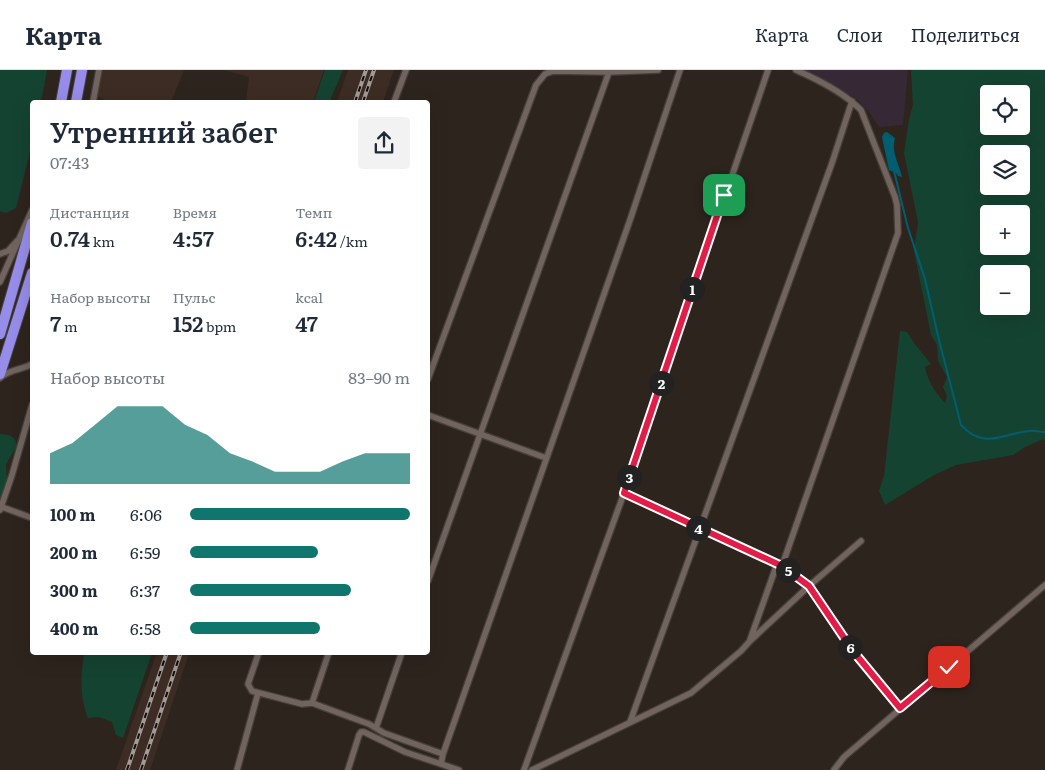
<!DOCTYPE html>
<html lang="ru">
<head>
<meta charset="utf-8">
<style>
	:root { --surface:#fff; --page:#f2f2f3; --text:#1f2937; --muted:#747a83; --line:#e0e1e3; --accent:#0f766e }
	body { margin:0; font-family:Literata,serif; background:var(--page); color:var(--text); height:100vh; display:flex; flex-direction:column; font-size:19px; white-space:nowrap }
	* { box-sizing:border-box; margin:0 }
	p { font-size:16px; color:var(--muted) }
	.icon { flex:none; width:28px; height:28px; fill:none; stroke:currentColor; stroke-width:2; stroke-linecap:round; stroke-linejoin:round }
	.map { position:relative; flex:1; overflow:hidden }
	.panel { position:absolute; left:30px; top:30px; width:400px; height:555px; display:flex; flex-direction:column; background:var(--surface); border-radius:5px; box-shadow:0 5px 20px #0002 }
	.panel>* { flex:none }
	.tools { position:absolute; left:980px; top:15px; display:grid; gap:10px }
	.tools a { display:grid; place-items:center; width:50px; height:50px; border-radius:5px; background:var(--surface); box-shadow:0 5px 20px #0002; font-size:25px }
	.pin { position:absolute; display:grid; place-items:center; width:42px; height:42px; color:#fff; margin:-21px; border-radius:10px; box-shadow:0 2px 8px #0006 }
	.km { position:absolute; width:25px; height:25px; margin:-12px; border-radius:50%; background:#222; color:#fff; font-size:14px; line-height:25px; text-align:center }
	.round { display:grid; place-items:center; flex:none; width:52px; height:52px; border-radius:5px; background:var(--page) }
	.summary { display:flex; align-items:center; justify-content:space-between; height:85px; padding:0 20px }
	h1 { font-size:28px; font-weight:600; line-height:38px }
	.stats { display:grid; grid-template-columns:repeat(3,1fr); gap:8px; height:85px; padding:5px 20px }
	.stats div { display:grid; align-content:center }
	.stats b { font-size:21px; font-weight:600 }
	.stats small { font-size:14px; font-weight:400 }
	.stats p { font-size:14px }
	.chart { height:140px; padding:10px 20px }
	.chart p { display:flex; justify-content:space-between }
	.chart svg { width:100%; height:90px; margin-top:5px; fill:var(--accent); opacity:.7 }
	ul { padding:0 20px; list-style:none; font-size:16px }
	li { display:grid; grid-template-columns:80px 60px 1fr; align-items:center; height:38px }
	li i { height:12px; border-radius:6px; background:var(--accent) }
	header { display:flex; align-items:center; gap:30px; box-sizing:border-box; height:70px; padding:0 25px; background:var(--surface); border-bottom:1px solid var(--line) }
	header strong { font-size:24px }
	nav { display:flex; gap:28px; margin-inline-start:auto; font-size:18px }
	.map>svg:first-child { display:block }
	.built { fill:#3d2c23 }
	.industrial { fill:#362835 }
	.green { fill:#154331; fill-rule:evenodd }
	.water { fill:#005e71 }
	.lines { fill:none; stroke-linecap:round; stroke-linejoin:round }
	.stream { stroke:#005e71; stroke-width:2 }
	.street-casing { stroke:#473f3a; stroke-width:8 }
	.highway-casing { stroke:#473f3a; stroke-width:12 }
	.street { stroke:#71645e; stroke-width:5.5 }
	.highway { stroke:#968cea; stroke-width:10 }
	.rail-casing { stroke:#a29a96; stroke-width:4 }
	.rail { stroke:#130e0c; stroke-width:2; stroke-dasharray:5.5; stroke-linecap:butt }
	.route-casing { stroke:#fff; stroke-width:10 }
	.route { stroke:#e11d48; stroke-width:6 }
</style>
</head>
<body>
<header>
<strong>Карта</strong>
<nav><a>Карта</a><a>Слои</a><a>Поделиться</a></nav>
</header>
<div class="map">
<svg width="1045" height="700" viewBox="0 0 1045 700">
	<rect width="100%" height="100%" fill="#2e241e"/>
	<path class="built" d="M103 0H184L171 32H110L105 31 98 26Z
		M224 0H324L313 32H246L249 7Z
		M348 0H394L383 32H337Z
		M157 582 189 583 150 700H116Z"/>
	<path class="industrial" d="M804 0H908L903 55 879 57 870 43 857 29Z"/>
	<path class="green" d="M0 0H47L41 32H32V74L16 138 6 143 0 141Z
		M325 0H343L331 28 332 32H314Z
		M911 0H1045V371L1043 369 1025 377 1013 385 956 395 934 405 885 435 879 421 884 406 900 261 907 262 914 273 931 294 925 297C928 312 935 322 945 333L947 326 943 317 947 307 938 291 937 275 931 265 914 181 918 152 904 83 909 49 913 35ZM989 24H1021V56H989ZM989 84H1021V116H989ZM989 144H1021V176H989ZM989 204H1021V236H989Z
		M0 364 9 365 15 369 17 376 6 394 7 411 0 432Z
		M84 583H152L123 668 116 665 112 652 99 647 88 648C79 625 81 606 84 583Z"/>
	<path class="water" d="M887 62 895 68C891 83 899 93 902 107L898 106 896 103 889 100 882 67 884 63Z"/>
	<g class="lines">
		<path class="stream" d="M894 101 908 158 925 209 939 270 961 355C984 380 1001 364 1029 361 1034 360 1040 362 1045 362"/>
		<g class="street-casing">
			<path id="street" d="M93 32 99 0
				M394 32 406 0
				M0 184 8 181 17 171
				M0 212 32 140
				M0 308C9 299 22 300 32 294
				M428 309 536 15 545 4 553 1 609 2 658 0
				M428 345 546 388
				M624 423 782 496 809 516 853 581 900 638
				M2 437 32 448
				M0 440 12 405 32 335
				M782 496 898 163 897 135 895 127 861 40C843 22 819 10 796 0
				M428 511 609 2
				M750 570 777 494
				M259 582 248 614 252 621 302 634 312 633 369 654 384 663 443 684 441 694
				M312 633 329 582
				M630 652 832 93 852 31
				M376 658 402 582
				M443 684 630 150 680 0
				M237 700 258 623
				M348 700 359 665 361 662H364L405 682 459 700
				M524 700 624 423 768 0
				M532 700 691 623 741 581 750 571 809 516 861 471
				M834 700 844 687 1045 515"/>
		</g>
		<g class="highway-casing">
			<path id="highway" d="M61 32 67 0
				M76 32 82 0
				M0 264 32 153
				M0 304 32 203"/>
		</g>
		<use href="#street" class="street"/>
		<use href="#highway" class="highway"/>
		<g class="rail-casing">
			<path id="rail" d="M355 32 366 0
				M363 32 374 0
				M127 700 167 582
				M141 700 181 582"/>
		</g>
		<use href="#rail" class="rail"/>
	</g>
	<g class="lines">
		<g class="route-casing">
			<path id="route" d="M724 125 624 423 782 496 809 516 853 581 900 638 949 597"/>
		</g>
		<use href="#route" class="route"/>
	</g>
</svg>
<div class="tools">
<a><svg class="icon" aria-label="locate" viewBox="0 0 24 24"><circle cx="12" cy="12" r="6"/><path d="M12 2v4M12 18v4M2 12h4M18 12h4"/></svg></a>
<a><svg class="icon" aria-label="layers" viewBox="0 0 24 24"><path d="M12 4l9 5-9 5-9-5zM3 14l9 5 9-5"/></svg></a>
<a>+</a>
<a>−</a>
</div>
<div class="pin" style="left:724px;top:125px;background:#1e9e55"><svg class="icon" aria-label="arrive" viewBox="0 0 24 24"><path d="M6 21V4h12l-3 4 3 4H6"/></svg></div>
<div class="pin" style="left:949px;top:597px;background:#d93025"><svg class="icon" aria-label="check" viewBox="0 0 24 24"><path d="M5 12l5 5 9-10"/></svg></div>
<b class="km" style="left:692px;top:219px">1</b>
<b class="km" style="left:661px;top:313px">2</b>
<b class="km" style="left:629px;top:407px">3</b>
<b class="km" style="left:698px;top:458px">4</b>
<b class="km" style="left:788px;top:500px">5</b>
<b class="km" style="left:850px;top:577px">6</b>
<section class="panel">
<div class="summary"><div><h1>Утренний забег</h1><p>07:43</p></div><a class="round"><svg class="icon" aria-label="share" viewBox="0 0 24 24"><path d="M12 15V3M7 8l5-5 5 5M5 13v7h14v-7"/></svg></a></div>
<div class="stats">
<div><p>Дистанция</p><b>0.74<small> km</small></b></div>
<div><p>Время</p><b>4:57</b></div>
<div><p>Темп</p><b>6:42<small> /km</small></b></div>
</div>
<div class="stats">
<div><p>Набор высоты</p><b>7<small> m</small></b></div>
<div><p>Пульс</p><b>152<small> bpm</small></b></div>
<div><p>kcal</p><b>47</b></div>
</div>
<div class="chart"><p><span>Набор высоты</span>83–90 m</p>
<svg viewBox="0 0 160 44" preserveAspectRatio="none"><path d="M0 44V29L10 24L20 15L30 6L40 6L50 6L60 15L70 20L80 29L90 33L100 38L110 38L120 38L130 33L140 29L150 29L160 29V44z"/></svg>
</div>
<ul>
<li><b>100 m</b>6:06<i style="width:100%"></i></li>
<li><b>200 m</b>6:59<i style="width:58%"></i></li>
<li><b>300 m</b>6:37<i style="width:73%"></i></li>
<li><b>400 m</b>6:58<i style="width:59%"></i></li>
</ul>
</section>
</div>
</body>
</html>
